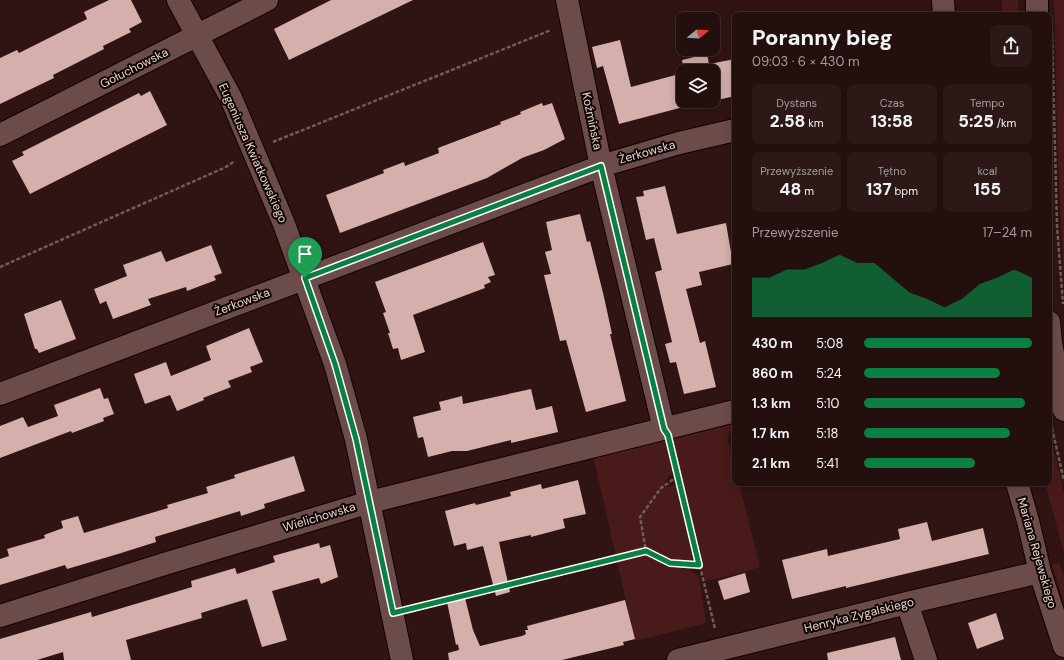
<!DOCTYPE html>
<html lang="pl">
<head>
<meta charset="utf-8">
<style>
	:root { --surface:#230f0e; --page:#2b1817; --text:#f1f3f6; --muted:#a39c9e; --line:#402f2e; --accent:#0b8043 }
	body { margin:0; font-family:"DM Sans",sans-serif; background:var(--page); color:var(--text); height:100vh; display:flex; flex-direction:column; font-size:15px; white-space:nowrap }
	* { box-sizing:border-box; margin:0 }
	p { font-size:13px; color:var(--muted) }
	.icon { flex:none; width:22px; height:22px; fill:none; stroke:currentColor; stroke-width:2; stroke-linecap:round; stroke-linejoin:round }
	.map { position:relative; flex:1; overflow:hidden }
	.side { position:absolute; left:732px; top:12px; width:320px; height:474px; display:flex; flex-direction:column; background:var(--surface); border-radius:8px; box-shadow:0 2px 10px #0003,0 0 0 1px var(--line) }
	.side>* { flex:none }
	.needle { width:26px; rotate:72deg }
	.fabs { position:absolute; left:676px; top:12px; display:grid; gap:8px }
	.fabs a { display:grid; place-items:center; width:44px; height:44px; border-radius:8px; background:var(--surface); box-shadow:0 2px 10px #0003,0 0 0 1px var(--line); font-size:20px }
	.pin { position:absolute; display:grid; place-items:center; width:34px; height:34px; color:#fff; margin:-41px -17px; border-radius:50% 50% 50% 0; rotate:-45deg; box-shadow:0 0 4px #0007 }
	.pin .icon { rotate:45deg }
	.round { display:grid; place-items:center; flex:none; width:42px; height:42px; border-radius:8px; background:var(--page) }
	.headline { display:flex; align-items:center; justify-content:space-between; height:68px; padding:0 20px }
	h1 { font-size:22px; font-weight:800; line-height:30px }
	.stats { display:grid; grid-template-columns:repeat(3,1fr); gap:6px; height:68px; padding:4px 20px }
	.stats div { display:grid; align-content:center; border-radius:8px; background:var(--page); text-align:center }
	.stats b { font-size:17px; font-weight:800 }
	.stats small { font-size:11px; font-weight:400 }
	.stats p { font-size:11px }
	.chart { height:112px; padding:8px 20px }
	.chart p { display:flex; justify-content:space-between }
	.chart svg { width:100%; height:72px; margin-top:4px; fill:var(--accent); opacity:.7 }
	ul { padding:0 20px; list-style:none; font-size:13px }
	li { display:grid; grid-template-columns:64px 48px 1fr; align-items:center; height:30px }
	li i { height:10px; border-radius:5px; background:var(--accent) }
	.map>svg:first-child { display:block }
	.green { fill:#481a1a }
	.building { fill:#d4afac }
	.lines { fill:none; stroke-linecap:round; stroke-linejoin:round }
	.street-casing { stroke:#150102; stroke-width:24 }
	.path { stroke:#725a58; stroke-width:2.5; stroke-dasharray:4 2; stroke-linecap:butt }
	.street { stroke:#6c4c4a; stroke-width:22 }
	.route-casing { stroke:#fff; stroke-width:8 }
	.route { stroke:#0b8043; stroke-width:5 }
	.labels { text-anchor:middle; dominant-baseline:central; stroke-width:4; stroke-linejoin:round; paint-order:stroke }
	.street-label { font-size:12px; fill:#e9d6d4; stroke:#0f0404 }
</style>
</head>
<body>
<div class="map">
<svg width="1064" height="660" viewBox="0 0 1064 660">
	<rect width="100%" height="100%" fill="#2f1413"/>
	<path class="green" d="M1002 0H1018V15H1002Z
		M1054 0H1064V277L1058 163Z
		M733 420 734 425 727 437 735 467V483H739L760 567 734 575 705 581 699 555 701 554 697 538 695 539 672 435Z
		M1049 427 1064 493V553L1045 483H1049Z
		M667 436 674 470 665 482 666 487 677 484 678 490H677L680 504H682L695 559 683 562 685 569 688 568 699 577 706 623 635 641 593 455Z
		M1059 563 1064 577V602L1052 565Z"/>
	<path class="building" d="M109 0H131L142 22 129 29 131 32 103 46 104 49 53 75 54 78 0 104V58L17 50 19 53 87 19 84 12Z
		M331 0H413L289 60 274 29Z
		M620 40 631 87 683 73V101H712H706L619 124 603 66 597 68 592 47Z
		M707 54 709 64 735 59V96L713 101V71H684L682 60Z
		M150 91 167 125 30 194 12 161 24 155 22 152 139 93 141 96Z
		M542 103 543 106 552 103 565 139 544 150 522 158 487 178 340 233 326 195 384 173 383 170 404 162 405 166 439 153 438 148 501 124 500 122 521 114 520 112Z
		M665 186 677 234 726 223 733 264 699 272 702 285 686 289 700 343 705 341 716 387 684 394 676 362 670 363 665 344 672 342 655 272 662 270 654 238 646 240 636 197 644 196 643 191Z
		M580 214 587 242 590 241 604 297 612 334H610L626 401 586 412 566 340 560 341 544 275 551 274 545 252 552 250 546 222Z
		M483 242 495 275 488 277 491 282 484 285 485 288 413 315 425 352 401 360 398 348 393 349 388 333H390L383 313 386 312 375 282Z
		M211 245 222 273 214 276 216 280 187 291 186 287 148 299 151 305 113 319 106 301 100 304 94 289 127 276 123 265 161 251 166 262Z
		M61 300 76 339 39 353 37 349H35L24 314Z
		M249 328 263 362 250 367 252 372 228 381 231 387 203 398 204 400 177 411 170 395 145 404 134 374 166 362 171 376 211 360 206 346Z
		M100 388 104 399 108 398 114 414 103 418 104 421 72 433 71 431 0 458V426L23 417 28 427 58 416 54 405Z
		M531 389 536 410 552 406 558 432 511 443V440L467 451H452L428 457 423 437 418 438 413 417 441 410 439 402 462 396 463 404Z
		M294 456 305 491 264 504 265 508 241 516 240 511 155 537 156 542 118 554 67 569 65 565 0 585V559L9 556 7 549 45 538 44 535 63 528 61 521 78 516 84 533 168 508 167 505 208 493 206 487 235 478 234 475Z
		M578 480 586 514 563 519 565 528 531 537V535L499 542 510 592 496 596 483 546 467 550 466 543 454 546 445 511 475 503 476 505 511 496 510 492 541 484 542 489Z
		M927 522 932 541 983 528 989 554 846 588V586L792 599 782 560 827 549 828 556 900 539 898 529Z
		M319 543 320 548 330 545 338 577 321 584 319 578 272 591 287 640 262 647 247 599 201 613 202 618 126 640 131 660H64L63 652 37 660H0V639L91 612 92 617 192 587 191 581 235 568 237 574 275 562 273 556Z
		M745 573 750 592 724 600 718 581Z
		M465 598 473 630 480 646 522 636 526 634 525 630H528L527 626 625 600 635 639 623 642 624 645 562 660H449L448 653 459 650 458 644 456 645 447 602Z
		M996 613 1004 639 977 649 968 623Z
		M895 637 901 660H828L827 653Z"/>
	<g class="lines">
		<g class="street-casing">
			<path id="street" d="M178 0 231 98 284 224 335 364 356 439 402 660
				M567 0 601 166 664 429
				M943 0 944 15
				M1037 0V15
				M0 135 267 0
				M1049 322 1051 343 1064 410
				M0 394 601 166 679 143 735 130
				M1017 483 1028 521 1040 572 1064 646
				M907 603 926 660
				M0 616 161 565 370 502 735 411
				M678 660 907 603 1040 572"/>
		</g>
		<path class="path" d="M1052 32 1057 226 1063 304
			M273 142 551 30
			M0 267 226 167 235 161
			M1052 428 1064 481
			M672 449 715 629
			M678 476 661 488 640 517 646 551 670 563 699 565
			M413 608 646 551"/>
		<use href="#street" class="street"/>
	</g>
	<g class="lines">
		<g class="route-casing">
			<path id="route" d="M601 166 664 429 668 435 699 565 670 563 646 551 393 613 356 439 335 364 305 278Z"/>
		</g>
		<use href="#route" class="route"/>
	</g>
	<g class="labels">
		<g class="street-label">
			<text transform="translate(134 68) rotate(-27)">Gołuchowska</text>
			<text transform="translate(592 121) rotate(78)">Koźmińska</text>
			<text transform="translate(647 152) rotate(-16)">Żerkowska</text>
			<text transform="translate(253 153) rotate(66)">Eugeniusza Kwiatkowskiego</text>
			<text transform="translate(242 302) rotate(-21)">Żerkowska</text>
			<text transform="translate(319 517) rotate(-17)">Wielichowska</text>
			<text transform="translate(1037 553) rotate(74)">Mariana Rejewskiego</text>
			<text transform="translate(859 615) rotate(-14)">Henryka Zygalskiego</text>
		</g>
	</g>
</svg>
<div class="fabs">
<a><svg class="needle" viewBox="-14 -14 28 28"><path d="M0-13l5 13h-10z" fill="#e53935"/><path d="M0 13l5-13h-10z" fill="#a39c9e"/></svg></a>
<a><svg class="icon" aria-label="layers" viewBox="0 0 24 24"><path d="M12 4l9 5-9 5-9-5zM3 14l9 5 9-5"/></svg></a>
</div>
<div class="pin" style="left:305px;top:278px;background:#1e9e55"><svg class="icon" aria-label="arrive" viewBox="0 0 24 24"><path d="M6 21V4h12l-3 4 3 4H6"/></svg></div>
<section class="side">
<div class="headline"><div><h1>Poranny bieg</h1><p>09:03 · 6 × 430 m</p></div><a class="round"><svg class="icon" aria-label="share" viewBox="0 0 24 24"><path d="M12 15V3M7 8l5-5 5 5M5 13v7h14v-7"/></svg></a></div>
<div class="stats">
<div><p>Dystans</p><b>2.58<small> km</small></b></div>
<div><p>Czas</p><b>13:58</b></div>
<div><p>Tempo</p><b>5:25<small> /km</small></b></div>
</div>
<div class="stats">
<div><p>Przewyższenie</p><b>48<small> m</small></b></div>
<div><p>Tętno</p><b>137<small> bpm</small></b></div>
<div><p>kcal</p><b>155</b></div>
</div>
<div class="chart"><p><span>Przewyższenie</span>17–24 m</p>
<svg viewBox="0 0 160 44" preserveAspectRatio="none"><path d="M0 44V20L10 20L20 15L30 15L40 11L50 6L60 11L70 11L80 20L90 29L100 33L110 38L120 33L130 24L140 20L150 15L160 20V44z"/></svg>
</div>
<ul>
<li><b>430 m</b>5:08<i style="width:100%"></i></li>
<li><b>860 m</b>5:24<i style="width:81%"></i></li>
<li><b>1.3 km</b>5:10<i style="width:96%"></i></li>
<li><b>1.7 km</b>5:18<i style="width:87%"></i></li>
<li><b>2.1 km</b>5:41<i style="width:66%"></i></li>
</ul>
</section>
</div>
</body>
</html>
